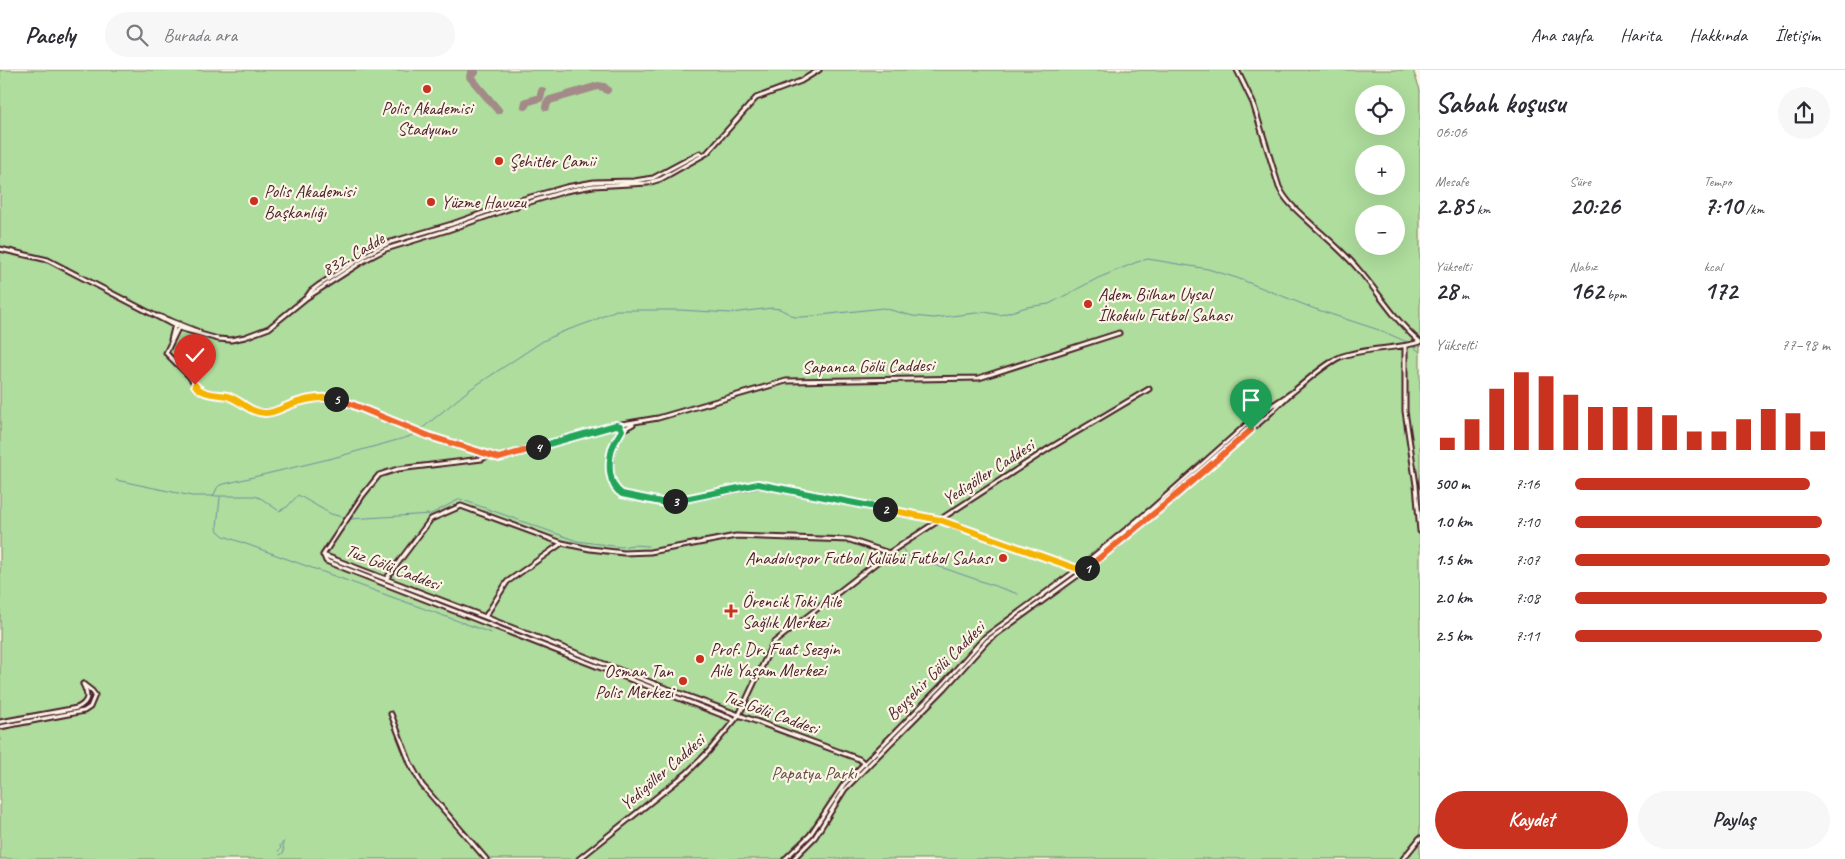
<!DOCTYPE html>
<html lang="tr">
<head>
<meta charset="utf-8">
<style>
	:root { --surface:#fff; --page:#f7f7f7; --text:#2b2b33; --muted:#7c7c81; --line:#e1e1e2; --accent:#c8321e }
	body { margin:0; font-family:Caveat,sans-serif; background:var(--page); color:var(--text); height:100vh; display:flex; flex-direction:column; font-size:19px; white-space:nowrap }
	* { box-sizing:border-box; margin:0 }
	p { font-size:16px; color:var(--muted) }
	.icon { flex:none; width:28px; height:28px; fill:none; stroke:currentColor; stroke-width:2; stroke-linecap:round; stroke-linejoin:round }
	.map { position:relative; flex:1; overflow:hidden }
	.details { display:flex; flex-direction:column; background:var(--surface); width:425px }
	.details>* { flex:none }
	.fabs { position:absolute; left:1355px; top:15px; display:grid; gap:10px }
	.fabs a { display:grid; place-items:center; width:50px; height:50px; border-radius:50%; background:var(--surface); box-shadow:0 5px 20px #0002; font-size:25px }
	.pin { position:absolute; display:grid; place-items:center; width:42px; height:42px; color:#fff; margin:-51px -21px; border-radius:50% 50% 50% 0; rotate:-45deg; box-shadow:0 0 5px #0007 }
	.pin .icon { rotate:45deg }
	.km { position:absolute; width:25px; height:25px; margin:-12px; border-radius:50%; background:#222; color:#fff; font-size:14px; line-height:25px; text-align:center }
	.round { display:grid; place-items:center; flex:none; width:52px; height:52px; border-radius:26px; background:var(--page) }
	.headline { display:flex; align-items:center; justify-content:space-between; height:85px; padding:0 15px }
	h1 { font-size:28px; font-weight:600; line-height:38px }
	.figures { display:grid; grid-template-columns:repeat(3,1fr); gap:8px; height:85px; padding:5px 15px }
	.figures div { display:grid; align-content:center }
	.figures b { font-size:25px; font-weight:600 }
	.figures small { font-size:14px; font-weight:400 }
	.figures p { font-size:14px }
	.chart { height:140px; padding:10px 15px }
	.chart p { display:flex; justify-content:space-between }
	.chart svg { width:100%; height:90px; margin-top:5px; stroke:var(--accent); stroke-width:6 }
	.cta { display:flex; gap:10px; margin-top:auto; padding:10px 15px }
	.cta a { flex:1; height:58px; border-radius:30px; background:var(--accent); color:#fff; font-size:20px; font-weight:600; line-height:58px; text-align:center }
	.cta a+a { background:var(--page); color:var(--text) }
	ul { padding:0 15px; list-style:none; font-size:16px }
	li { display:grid; grid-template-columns:80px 60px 1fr; align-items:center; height:38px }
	li i { height:12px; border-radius:6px; background:var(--accent) }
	header { display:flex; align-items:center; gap:30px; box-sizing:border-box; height:70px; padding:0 25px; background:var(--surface); border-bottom:1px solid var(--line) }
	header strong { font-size:24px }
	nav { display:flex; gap:28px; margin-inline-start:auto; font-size:18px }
	.search { width:350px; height:45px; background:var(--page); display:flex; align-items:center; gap:12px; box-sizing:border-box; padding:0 18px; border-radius:28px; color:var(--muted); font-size:19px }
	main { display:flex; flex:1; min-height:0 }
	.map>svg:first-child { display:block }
	.green { fill:#aedd9d; stroke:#7c7e64; fill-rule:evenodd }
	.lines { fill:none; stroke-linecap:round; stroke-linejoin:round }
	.stream { stroke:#718c9f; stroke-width:1 }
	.taxiway { stroke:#a38a88; stroke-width:8 }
	.tertiary-casing { stroke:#4a1f2b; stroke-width:7 }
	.secondary-casing { stroke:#4a1f2b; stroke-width:7 }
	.tertiary { stroke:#fcf5e5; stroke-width:3 }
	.secondary { stroke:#fcf5e5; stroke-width:3 }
	.split-1-casing { stroke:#fff; stroke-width:10 }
	.split-2-casing { stroke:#fff; stroke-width:10 }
	.split-3-casing { stroke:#fff; stroke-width:10 }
	.split-4-casing { stroke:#fff; stroke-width:10 }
	.split-5-casing { stroke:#fff; stroke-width:10 }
	.split-6-casing { stroke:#fff; stroke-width:10 }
	.split-1 { stroke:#f0652b; stroke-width:6 }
	.split-2 { stroke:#f5b400; stroke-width:6 }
	.split-3 { stroke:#22a559; stroke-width:6 }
	.split-4 { stroke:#22a559; stroke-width:6 }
	.split-5 { stroke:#f0652b; stroke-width:6 }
	.split-6 { stroke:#f5b400; stroke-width:6 }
	.poi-dot { fill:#c8321e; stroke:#fcf5e5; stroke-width:2 }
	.labels { text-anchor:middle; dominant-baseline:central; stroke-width:4.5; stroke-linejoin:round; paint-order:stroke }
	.poi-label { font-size:18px; fill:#4a1f2b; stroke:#fcf5e5; text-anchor:start }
	.street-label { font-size:18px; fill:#4a1f2b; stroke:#fcf5e5 }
	.park-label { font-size:18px; fill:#634e48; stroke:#fcf5e5 }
</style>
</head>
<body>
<header>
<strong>Pacely</strong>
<div class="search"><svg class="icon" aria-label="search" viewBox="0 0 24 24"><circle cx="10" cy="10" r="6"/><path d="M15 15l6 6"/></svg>Burada ara</div>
<nav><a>Ana sayfa</a><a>Harita</a><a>Hakkında</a><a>İletişim</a></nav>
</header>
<main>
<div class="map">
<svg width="1420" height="789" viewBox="0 0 1420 789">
	<rect width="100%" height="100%" fill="#fcf5e5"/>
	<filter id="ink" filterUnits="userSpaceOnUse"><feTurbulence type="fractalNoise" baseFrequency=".02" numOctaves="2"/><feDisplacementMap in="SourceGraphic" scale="10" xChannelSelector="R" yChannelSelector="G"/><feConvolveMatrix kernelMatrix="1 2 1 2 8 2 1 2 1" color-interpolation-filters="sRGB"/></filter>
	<g filter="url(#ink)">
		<path class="green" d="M0 0H1413L1420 20V789H0ZM1364 24H1396V56H1364ZM1364 84H1396V116H1364ZM1364 144H1396V176H1364Z"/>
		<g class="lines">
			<path class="stream" d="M1412 276 1420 282
				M419 361 469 320 543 271 562 262 593 251 616 240H680L731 243 772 238 780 239 795 247H803L883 238 913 246 934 248 985 242 1000 245 1027 237 1049 234 1098 208 1137 192 1148 189 1208 199 1237 208 1315 239 1382 261 1407 272
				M116 410 192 426H255L262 429 279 441 287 437 298 425 331 444 350 449 431 444 460 429 577 471 621 477 633 475 648 476
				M213 427 217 418 220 415 333 388 408 367 416 363
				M220 427 217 457 218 461 224 466 491 563
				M903 479 906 485 1018 524
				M278 781 281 779 280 775 284 772
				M280 785 284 782 283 774"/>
			<path class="taxiway" d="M475 2 471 3 470 7 498 40
				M525 36 526 32 540 28 542 21
				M546 37 547 33 550 30 598 16 604 17 607 20"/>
			<g class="tertiary-casing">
				<path id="tertiary" d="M1237 0 1253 33 1279 117C1285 130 1296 140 1306 149 1324 166 1343 181 1358 199 1379 223 1395 251 1420 272
					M0 179 48 190 179 258 218 269 231 270 245 267 269 258 306 228 365 190 386 179 448 160 517 136 566 121 593 116 648 113 661 109 707 83 756 28 801 11 819 0
					M306 228 311 221 319 215 371 182 391 172 452 154 520 130 566 117 594 112 634 111 653 108 700 83 701 84
					M158 246 199 262
					M180 254 166 283 189 306 199 320 232 328 257 342H271L310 329H334L351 334 429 366 499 388 616 355 658 348 786 311 979 308 1119 263
					M171 270 175 254
					M1405 276V341L1416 415 1420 461
					M1290 324C1306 312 1323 295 1340 287 1366 277 1394 280 1420 272
					M633 354C630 356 625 358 623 360 609 374 604 412 622 424L667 433 760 415 940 450 1072 497 1078 499 1081 503
					M323 485 485 547 660 616 859 689 865 694
					M323 485 363 425 379 405 398 399 482 389 489 385
					M324 486 326 491 735 650
					M386 509 431 449 461 436 562 473 590 479 624 483 650 482 736 466 850 470 889 483
					M485 547 507 512 562 473
					M391 644 410 693 422 715 486 789
					M0 652 77 638C89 632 89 626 83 614
					M0 657 84 641 90 637 95 625 92 621 83 614
					M579 789 687 703 709 681 739 645 773 573 889 483 1048 379 1149 319
					M1403 789 1420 768"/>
			</g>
			<g class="secondary-casing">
				<path id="secondary" d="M785 789 810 765 844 714 942 615 985 567 1078 499 1150 440 1256 346 1290 324
					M793 789 815 767 845 719 945 618 987 571 1081 503 1137 458 1266 347 1288 326"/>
			</g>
			<use href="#tertiary" class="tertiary"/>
			<use href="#secondary" class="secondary"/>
		</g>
	</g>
	<g class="lines" filter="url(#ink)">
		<g class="split-1-casing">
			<path id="split-1" d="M1087 498 1168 432 1251 360"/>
		</g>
		<g class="split-2-casing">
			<path id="split-2" d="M885 439 940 450 1072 497 1078 499 1081 503 1087 498"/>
		</g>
		<g class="split-3-casing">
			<path id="split-3" d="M675 431 758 414 885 439"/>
		</g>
		<g class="split-4-casing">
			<path id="split-4" d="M538 377 616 355 620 356 622 360C619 366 614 372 612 379 608 394 608 415 622 424L666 433 675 431"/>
		</g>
		<g class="split-5-casing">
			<path id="split-5" d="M336 329 351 334 429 366 499 388 538 377"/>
		</g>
		<g class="split-6-casing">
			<path id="split-6" d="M195 315C202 325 216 324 227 326 241 330 250 343 265 343 274 343 282 338 290 335 305 329 320 326 336 329"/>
		</g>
		<use href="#split-1" class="split-1"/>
		<use href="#split-2" class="split-2"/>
		<use href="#split-3" class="split-3"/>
		<use href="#split-4" class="split-4"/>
		<use href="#split-5" class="split-5"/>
		<use href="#split-6" class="split-6"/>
	</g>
	<g class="poi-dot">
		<circle cx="427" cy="19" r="5"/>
		<circle cx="499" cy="91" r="5"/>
		<circle cx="254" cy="131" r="5"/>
		<circle cx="431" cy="132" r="5"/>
		<circle cx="1088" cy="234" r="5"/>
		<circle cx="1003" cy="488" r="5"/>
		<path d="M728.5 533.5h5v5h5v5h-5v5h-5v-5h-5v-5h5z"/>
		<circle cx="700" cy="589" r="5"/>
		<circle cx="683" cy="611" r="5"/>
	</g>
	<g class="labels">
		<g class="poi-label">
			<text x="427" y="38" text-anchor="middle">Polis Akademisi<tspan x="427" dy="21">Stadyumu</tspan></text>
			<text x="509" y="91">Şehitler Camii</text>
			<text x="264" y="121">Polis Akademisi<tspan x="264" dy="21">Başkanlığı</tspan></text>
			<text x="441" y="132">Yüzme Havuzu</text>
			<text x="1098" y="224">Adem Bilhan Uysal<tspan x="1098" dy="21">İlkokulu Futbol Sahası</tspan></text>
			<text x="993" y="488" text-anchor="end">Anadoluspor Futbol Kulübü Futbol Sahası</text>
			<text x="742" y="531">Örencik Toki Aile<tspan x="742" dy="21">Sağlık Merkezi</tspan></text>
			<text x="710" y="579">Prof. Dr. Fuat Sezgin<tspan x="710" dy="21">Aile Yaşam Merkezi</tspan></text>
			<text x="673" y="601" text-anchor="end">Osman Tan<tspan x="673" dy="21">Polis Merkezi</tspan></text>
		</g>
		<g class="street-label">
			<text transform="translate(353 184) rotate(-30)">832. Cadde</text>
			<text transform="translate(868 296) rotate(-1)">Sapanca Gölü Caddesi</text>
			<text transform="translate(988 402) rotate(-33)">Yedigöller Caddesi</text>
			<text transform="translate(393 497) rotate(21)">Tuz Gölü Caddesi</text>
			<text transform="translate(935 601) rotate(-45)">Beyşehir Gölü Caddesi</text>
			<text transform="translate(771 642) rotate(20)">Tuz Gölü Caddesi</text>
			<text transform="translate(662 702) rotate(-41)">Yedigöller Caddesi</text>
		</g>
		<g class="park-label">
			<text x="814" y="703">Papatya Parkı</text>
		</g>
	</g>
</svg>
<div class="fabs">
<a><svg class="icon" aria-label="locate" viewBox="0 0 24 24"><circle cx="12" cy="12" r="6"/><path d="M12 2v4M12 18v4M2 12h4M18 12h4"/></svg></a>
<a>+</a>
<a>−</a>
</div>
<div class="pin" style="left:1251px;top:360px;background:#1e9e55"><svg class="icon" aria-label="arrive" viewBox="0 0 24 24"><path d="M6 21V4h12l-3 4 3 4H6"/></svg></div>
<div class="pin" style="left:195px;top:315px;background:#d93025"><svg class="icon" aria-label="check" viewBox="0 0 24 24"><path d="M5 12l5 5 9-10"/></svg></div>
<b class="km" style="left:1087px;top:498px">1</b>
<b class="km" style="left:885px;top:439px">2</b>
<b class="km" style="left:675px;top:431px">3</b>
<b class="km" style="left:538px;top:377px">4</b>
<b class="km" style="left:336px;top:329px">5</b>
</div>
<section class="details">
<div class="headline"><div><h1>Sabah koşusu</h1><p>06:06</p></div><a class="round"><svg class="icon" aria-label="share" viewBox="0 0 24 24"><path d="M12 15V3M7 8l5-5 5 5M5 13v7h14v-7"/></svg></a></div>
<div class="figures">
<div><p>Mesafe</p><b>2.85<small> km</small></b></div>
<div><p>Süre</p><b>20:26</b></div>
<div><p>Tempo</p><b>7:10<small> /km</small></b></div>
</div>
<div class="figures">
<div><p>Yükselti</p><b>28<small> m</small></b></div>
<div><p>Nabız</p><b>162<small> bpm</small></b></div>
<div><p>kcal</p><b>172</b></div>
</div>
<div class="chart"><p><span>Yükselti</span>77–98 m</p>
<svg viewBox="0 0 160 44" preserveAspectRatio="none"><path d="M5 44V38M15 44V29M25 44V14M35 44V6M45 44V8M55 44V17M65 44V23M75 44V23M85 44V23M95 44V27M105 44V35M115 44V35M125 44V29M135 44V24M145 44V26M155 44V35"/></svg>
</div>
<ul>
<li><b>500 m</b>7:16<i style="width:92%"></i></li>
<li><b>1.0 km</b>7:10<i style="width:97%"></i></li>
<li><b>1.5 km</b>7:07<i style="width:100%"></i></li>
<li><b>2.0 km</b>7:08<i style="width:99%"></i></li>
<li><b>2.5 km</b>7:11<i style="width:97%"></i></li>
</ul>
<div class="cta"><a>Kaydet</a><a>Paylaş</a></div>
</section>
</main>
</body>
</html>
